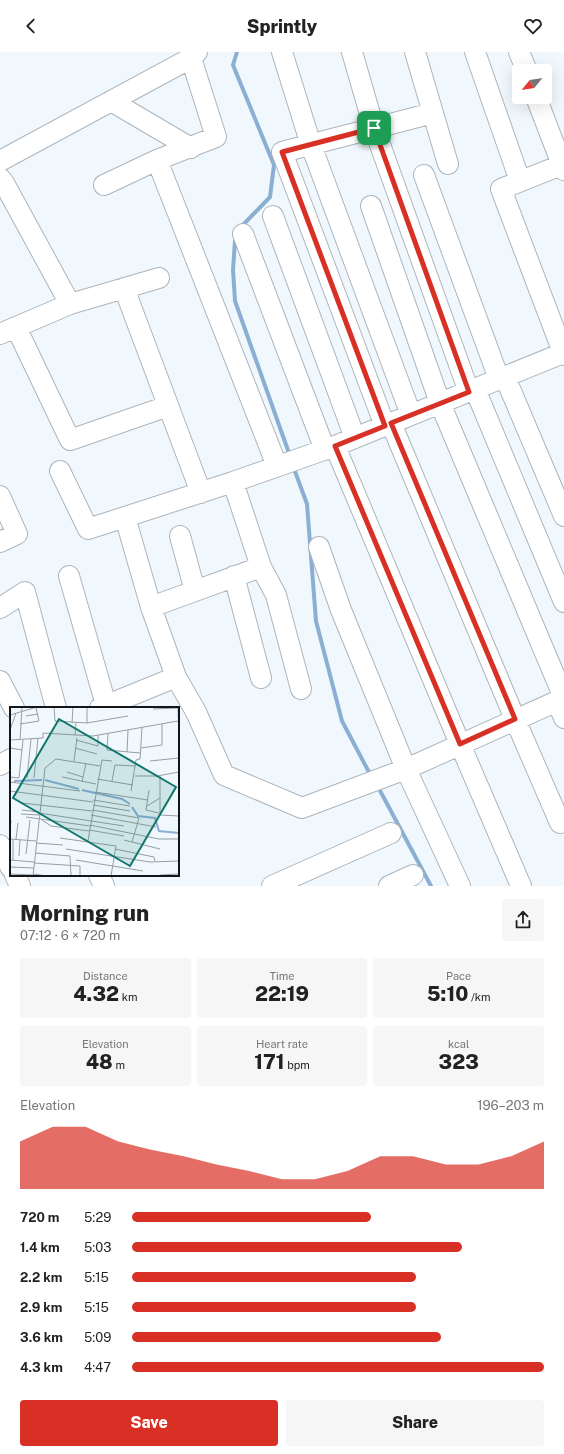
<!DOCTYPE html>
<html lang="en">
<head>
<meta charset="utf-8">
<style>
	:root { --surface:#fff; --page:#f6f6f6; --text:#222; --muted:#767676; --accent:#d93025 }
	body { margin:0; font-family:"Public Sans",sans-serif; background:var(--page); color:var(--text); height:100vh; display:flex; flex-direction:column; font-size:15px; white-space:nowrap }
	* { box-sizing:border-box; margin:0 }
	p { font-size:13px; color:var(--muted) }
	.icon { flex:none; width:22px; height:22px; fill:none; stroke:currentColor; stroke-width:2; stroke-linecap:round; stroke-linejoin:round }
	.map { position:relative; height:834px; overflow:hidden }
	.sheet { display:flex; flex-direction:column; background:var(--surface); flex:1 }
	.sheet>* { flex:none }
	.needle { width:26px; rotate:240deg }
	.fabs { position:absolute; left:512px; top:12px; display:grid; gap:8px }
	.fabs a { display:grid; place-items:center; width:40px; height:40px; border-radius:4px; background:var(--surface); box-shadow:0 4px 16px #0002; font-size:20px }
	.pin { position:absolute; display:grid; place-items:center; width:34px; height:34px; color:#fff; margin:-17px; border-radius:8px; box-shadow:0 2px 6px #0006 }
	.round { display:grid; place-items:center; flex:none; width:42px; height:42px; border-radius:4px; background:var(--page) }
	.headline { display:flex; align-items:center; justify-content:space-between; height:68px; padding:0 20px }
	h1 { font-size:22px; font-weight:800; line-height:30px }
	.stats { display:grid; grid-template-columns:repeat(3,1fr); gap:6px; height:68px; padding:4px 20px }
	.stats div { display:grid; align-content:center; border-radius:4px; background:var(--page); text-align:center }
	.stats b { font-size:20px; font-weight:800 }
	.stats small { font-size:11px; font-weight:400 }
	.stats p { font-size:11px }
	.chart { height:112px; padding:8px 20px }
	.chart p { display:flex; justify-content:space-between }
	.chart svg { width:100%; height:72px; margin-top:4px; fill:var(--accent); opacity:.7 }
	.cta { display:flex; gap:8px; margin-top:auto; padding:8px 20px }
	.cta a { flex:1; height:46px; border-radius:4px; background:var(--accent); color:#fff; font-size:16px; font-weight:800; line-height:46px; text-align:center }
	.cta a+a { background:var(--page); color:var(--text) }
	ul { padding:0 20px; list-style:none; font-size:13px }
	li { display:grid; grid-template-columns:64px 48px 1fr; align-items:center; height:30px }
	li i { height:10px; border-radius:5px; background:var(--accent) }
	header { display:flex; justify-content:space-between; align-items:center; height:52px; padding:0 20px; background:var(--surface); font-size:18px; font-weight:800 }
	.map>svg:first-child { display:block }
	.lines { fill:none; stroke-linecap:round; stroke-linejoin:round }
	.stream { stroke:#8bafd3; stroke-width:4 }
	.minor-casing { stroke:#acb5bd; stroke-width:22 }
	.minor { stroke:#fff; stroke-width:20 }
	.route-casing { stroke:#fff; stroke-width:8 }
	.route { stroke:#d93025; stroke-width:5 }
	.inset-river { fill:none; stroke:#8bafd3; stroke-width:2 }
	.inset-road { fill:none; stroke:#989ea2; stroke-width:1 }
	.view { fill:#0f766e; fill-opacity:0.15; stroke:#0f766e; stroke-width:2 }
	.inset-edge { fill:none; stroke:#131619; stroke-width:2 }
</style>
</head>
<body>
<header><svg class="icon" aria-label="back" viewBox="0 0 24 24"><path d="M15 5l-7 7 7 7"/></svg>Sprintly<svg class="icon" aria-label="heart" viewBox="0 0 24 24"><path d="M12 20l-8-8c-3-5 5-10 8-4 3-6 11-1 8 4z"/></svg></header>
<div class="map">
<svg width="564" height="834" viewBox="0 0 564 834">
	<rect width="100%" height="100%" fill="#f0f8fe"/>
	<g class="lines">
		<path class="stream" d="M237 0 233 13 274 113 270 145 241 175
			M236 185 235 189 233 218 235 249 290 404
			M293 414 307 452 316 569 342 669 371 724
			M377 733 431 834"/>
		<g class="minor-casing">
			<path id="minor" d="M282 0 311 93 411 363
				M352 0 374 76 469 340
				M415 0 448 112
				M475 0 520 129
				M519 0 527 19
				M536 45 564 118
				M111 49 191 96
				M157 108 277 414
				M0 109 191 6 197 0
				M564 112 501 137 564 303
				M424 123 499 327
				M0 126 4 131 70 252
				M104 133 157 108 216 85 191 6
				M371 154 440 351 564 646
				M273 164 355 386
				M243 182 325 398
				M124 236 201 441
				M16 275 70 388 168 354
				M0 282 70 252 159 226
				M505 325 564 464
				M475 337 564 550
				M391 371 515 667 560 771
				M385 374 282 100 433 61
				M335 394 460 692 521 834
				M60 419 88 477 233 430 335 394 563 301
				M233 430 261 515 276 543 301 637
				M0 444 17 482 0 490
				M125 465 151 555 176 625 196 660 224 723 302 756 406 717 564 646
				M180 484 195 539
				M319 495 341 558 406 717 460 834
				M69 524 106 653
				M234 524 261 626
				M151 555 261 515
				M0 556 25 540 56 656
				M0 629 14 656
				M557 649 564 666
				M100 656 176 625
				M0 713 11 707
				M0 793 11 816
				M15 823 20 834
				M99 823 104 834
				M272 834 391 781
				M389 834 413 823"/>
		</g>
		<use href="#minor" class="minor"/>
	</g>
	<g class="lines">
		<g class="route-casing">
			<path id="route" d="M374 76 469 340 391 371 515 667 460 692 335 394 385 374 282 100Z"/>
		</g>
		<use href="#route" class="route"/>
	</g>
	<g transform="translate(10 655)">
		<rect width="169" height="169" fill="#f0f8fe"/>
		<path class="inset-river" d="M35 73 69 82M4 74 32 73M72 83 112 92 120 97M122 100 128 109 145 111 149 124 169 126"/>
		<path class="inset-road" d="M44 0 45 14 77 16 118 9M168 0 169 39M143 2 168 1M0 8 27 0M16 9 28 7M62 16 63 0M77 16V0M10 17 29 14 26 1M0 23 6 6M98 26 97 43 130 46M65 28 66 16M0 33 33 31V26L83 29 168 14M10 33 12 0M66 33 88 39V28M0 41 12 43M65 41 87 47M131 41 152 38V17M117 45 118 23M64 54 67 31M140 54 169 51M57 65 73 70M125 69H147L169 65M150 69V108L169 109M0 70 9 71 13 33M52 70 86 77M17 71 21 32M24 71 28 31M87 72 123 78M102 74 105 58 126 59M0 75 70 84M72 75 76 56M139 83 136 103 149 106M0 84 83 95M121 84 126 53 130 52 132 20M85 85 138 93M83 93 120 99M12 96 82 104M83 98 120 104M137 99 150 91M12 103 29 105M82 103 129 111 122 135M29 106 114 119M11 107 29 108M81 108 146 120M16 110 80 119M32 113 41 119 79 124M80 118 149 132H169M79 123 114 129M0 125 1 113M50 131 106 139 101 169M0 132 26 134M6 132 8 116M114 133 150 142M78 134 92 53 102 54M26 136 53 138M56 142 140 155 169 154M105 142 144 150 145 154M25 146 60 149 61 169M16 147 20 113M9 149 10 133M0 153 24 155M3 153V132M66 153 133 164M24 156 70 159V169M0 160 24 161M0 167 23 168M23 167 37 169M150 168 169 167M23 169 35 61 46 52 90 59"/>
		<path class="view" d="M49 12 166 80 120 159 3 91Z"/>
		<rect width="169" height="169" class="inset-edge"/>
	</g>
</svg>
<div class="fabs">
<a><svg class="needle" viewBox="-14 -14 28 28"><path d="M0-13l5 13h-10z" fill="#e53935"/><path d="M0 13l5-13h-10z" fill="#767676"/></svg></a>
</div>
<div class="pin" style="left:374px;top:76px;background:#1e9e55"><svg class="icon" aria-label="arrive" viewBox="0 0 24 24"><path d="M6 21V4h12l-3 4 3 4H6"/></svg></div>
</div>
<section class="sheet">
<div class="headline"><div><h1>Morning run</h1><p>07:12 · 6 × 720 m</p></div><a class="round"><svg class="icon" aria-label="share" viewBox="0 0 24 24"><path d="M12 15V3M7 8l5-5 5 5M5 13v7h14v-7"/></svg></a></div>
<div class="stats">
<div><p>Distance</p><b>4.32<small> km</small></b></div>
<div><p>Time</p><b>22:19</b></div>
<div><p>Pace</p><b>5:10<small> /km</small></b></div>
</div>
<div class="stats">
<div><p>Elevation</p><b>48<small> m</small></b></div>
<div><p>Heart rate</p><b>171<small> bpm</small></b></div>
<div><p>kcal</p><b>323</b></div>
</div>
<div class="chart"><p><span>Elevation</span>196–203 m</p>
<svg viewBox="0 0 160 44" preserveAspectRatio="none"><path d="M0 44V15L10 6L20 6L30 15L40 20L50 24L60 29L70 33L80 38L90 38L100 33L110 24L120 24L130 29L140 29L150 24L160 15V44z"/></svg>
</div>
<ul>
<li><b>720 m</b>5:29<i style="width:58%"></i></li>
<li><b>1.4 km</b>5:03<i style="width:80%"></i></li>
<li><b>2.2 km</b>5:15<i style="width:69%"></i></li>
<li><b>2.9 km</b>5:15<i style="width:69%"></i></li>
<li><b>3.6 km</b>5:09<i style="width:75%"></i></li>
<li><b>4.3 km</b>4:47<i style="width:100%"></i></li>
</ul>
<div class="cta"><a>Save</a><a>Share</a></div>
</section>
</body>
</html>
